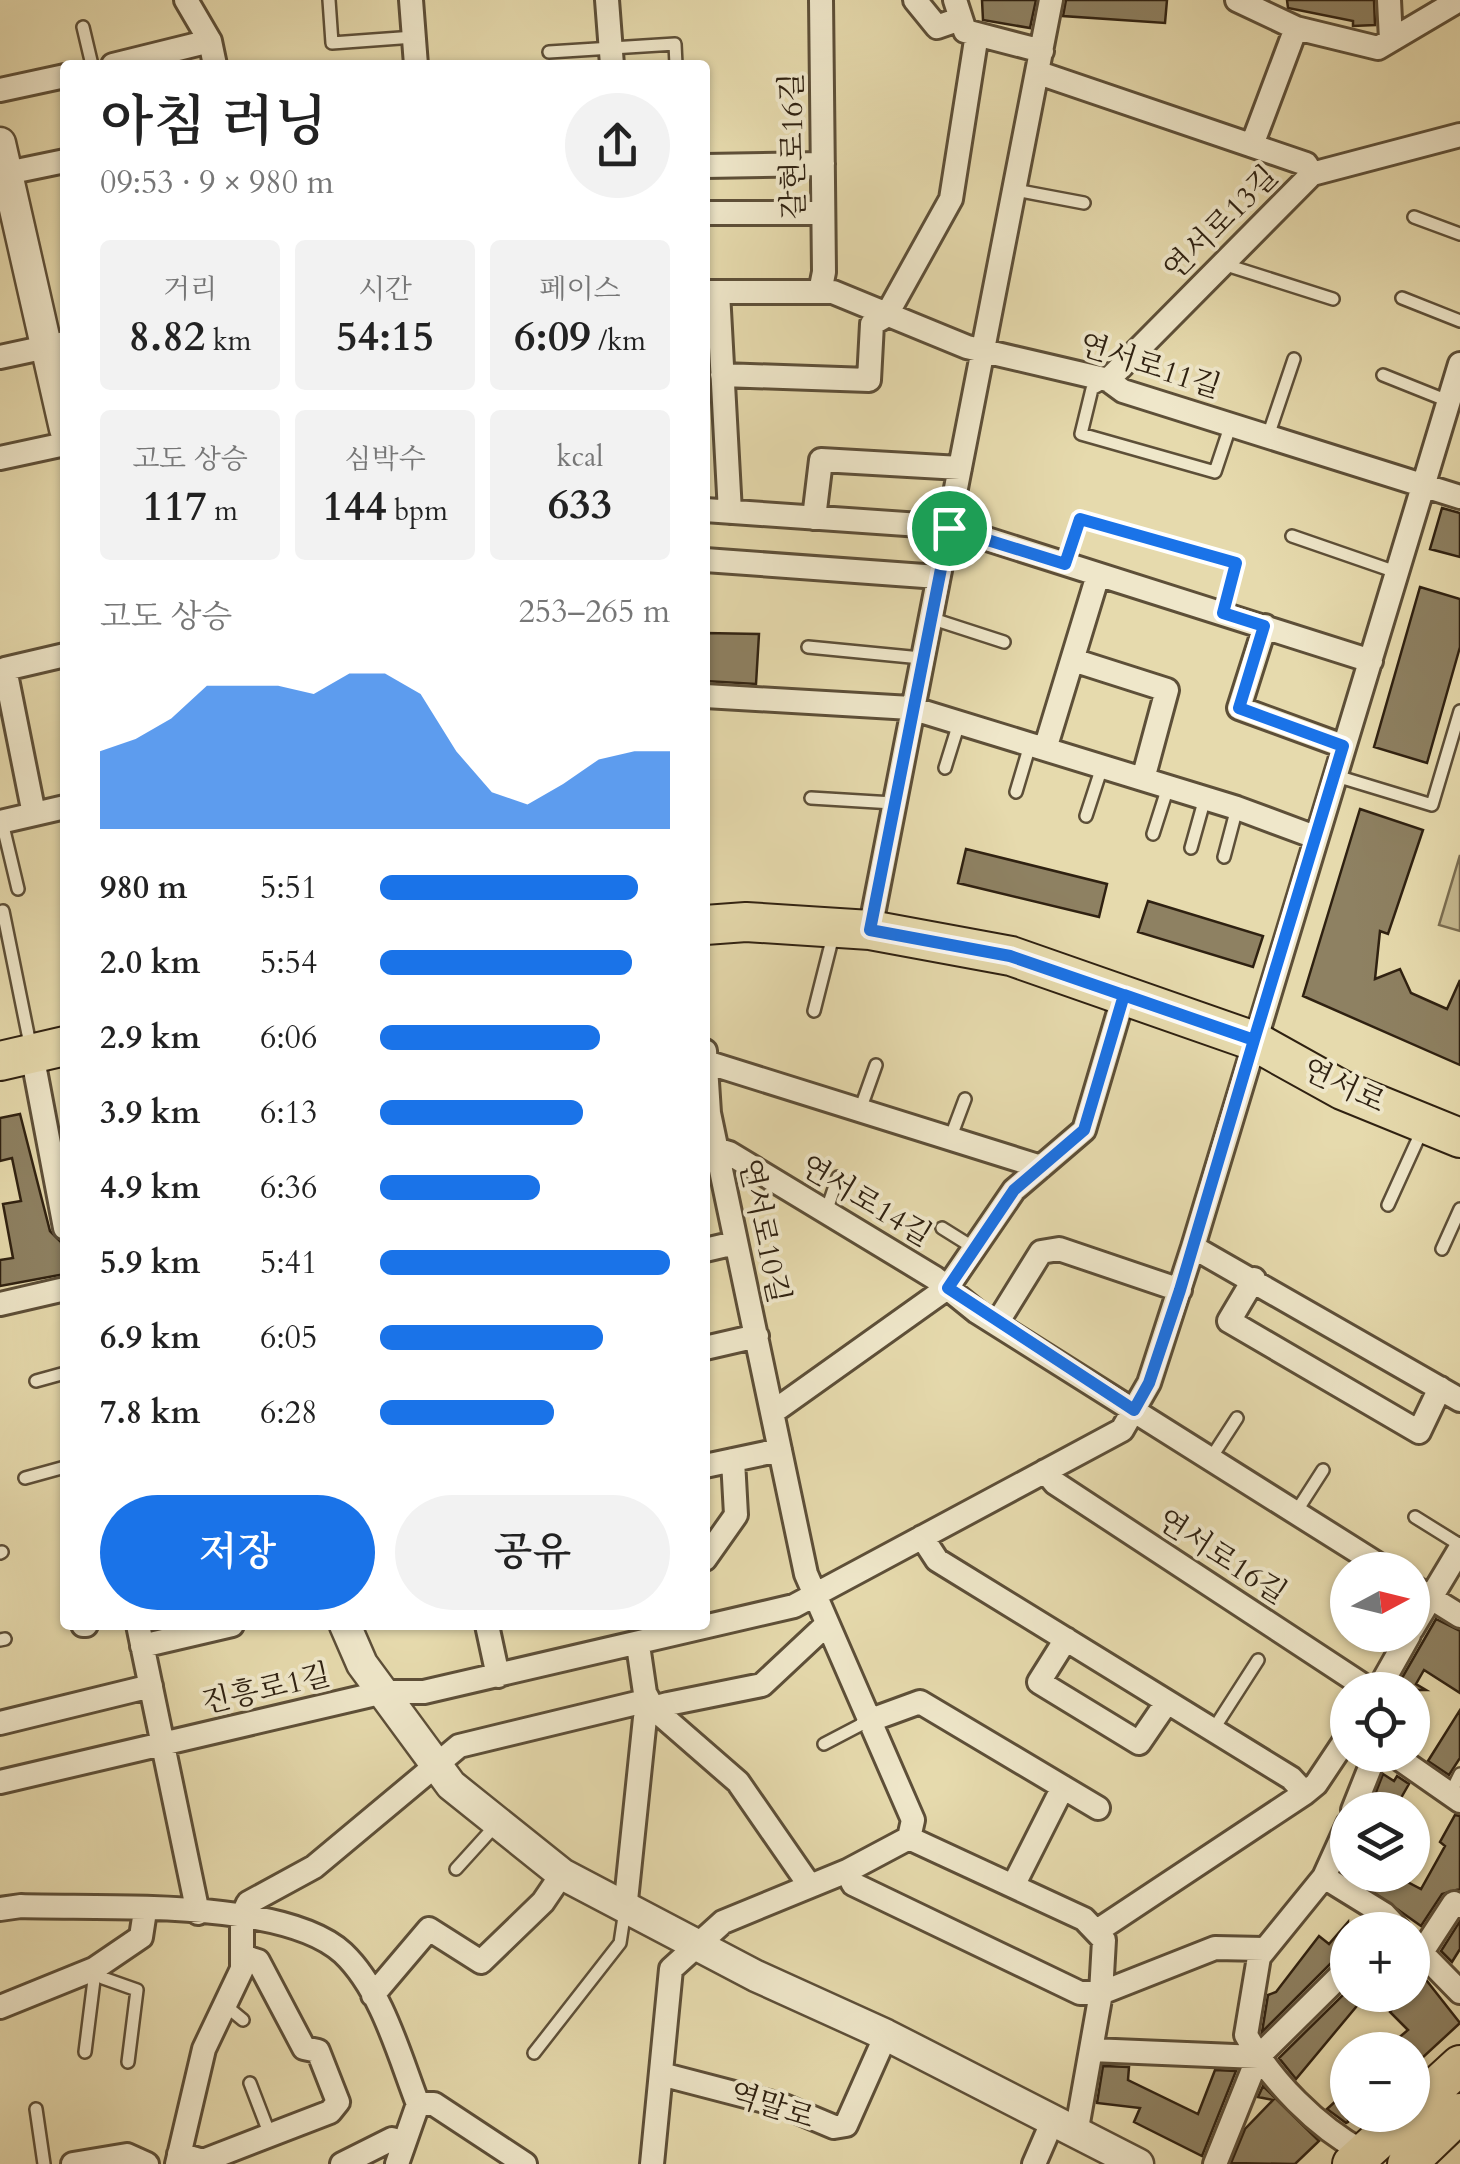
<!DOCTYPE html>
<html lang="ko">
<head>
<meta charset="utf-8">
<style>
	:root { --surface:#fff; --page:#f2f2f2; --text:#222; --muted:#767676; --accent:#1a73e8 }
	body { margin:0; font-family:Cardo,"Noto Serif KR",serif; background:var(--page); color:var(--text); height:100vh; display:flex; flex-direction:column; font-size:38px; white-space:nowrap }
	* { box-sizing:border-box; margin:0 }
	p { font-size:32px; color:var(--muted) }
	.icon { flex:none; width:55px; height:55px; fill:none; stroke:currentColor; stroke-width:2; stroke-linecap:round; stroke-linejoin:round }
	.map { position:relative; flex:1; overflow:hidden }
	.panel { position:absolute; left:60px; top:60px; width:650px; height:1570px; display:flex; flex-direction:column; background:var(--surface); border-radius:10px; box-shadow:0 2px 8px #0004 }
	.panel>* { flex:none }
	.needle { width:65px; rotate:83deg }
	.buttons { position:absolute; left:1330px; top:1552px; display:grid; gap:20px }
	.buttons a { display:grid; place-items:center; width:100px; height:100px; border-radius:50%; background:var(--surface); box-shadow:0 2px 8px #0004; font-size:50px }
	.pin { position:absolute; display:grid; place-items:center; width:85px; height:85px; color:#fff; margin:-42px; border:5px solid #fff; border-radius:50%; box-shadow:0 2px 10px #0007 }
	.round { display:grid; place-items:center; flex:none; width:105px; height:105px; border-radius:52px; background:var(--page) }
	.overview { display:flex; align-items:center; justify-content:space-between; height:170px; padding:0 40px }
	h1 { font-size:55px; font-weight:600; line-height:75px }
	.figures { display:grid; grid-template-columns:repeat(3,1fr); gap:15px; height:170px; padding:10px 40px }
	.figures div { display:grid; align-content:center; border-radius:10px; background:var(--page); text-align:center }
	.figures b { font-size:42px; font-weight:600 }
	.figures small { font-size:28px; font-weight:400 }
	.figures p { font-size:28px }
	.chart { height:280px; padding:20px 40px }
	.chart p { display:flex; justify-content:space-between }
	.chart svg { width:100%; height:180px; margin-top:10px; fill:var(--accent); opacity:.7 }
	.button { display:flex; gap:20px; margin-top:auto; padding:20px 40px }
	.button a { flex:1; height:115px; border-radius:60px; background:var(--accent); color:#fff; font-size:40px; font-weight:600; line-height:115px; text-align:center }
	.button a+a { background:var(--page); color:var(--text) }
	ul { padding:0 40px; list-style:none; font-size:32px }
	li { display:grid; grid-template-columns:160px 120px 1fr; align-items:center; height:75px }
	li i { height:25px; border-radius:12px; background:var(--accent) }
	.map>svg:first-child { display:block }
	.green { fill:#c7bb92; stroke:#7b6e52; stroke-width:2.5 }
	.building { fill:#8e8162; stroke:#2f2111; stroke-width:2.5 }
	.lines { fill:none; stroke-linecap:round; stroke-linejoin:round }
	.service-casing { stroke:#5d4f38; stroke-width:16 }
	.minor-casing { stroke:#5d4f38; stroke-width:28 }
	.tertiary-casing { stroke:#5d4f38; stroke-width:35 }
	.primary-casing { stroke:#2f2111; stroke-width:42 }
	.service { stroke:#efe7ca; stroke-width:11 }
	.minor { stroke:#efe7ca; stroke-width:22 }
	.tertiary { stroke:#efe7ca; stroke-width:30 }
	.primary { stroke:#e6daad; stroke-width:38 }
	.route-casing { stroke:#fff; stroke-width:20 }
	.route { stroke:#1a73e8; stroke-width:12 }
	.labels { text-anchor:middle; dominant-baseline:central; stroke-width:8; stroke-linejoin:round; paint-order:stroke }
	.street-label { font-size:30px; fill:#2f2111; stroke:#efe7ca }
</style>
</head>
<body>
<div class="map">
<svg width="1460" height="2164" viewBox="0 0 1460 2164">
	<rect width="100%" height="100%" fill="#e6daad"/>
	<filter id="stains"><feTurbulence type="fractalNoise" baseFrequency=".002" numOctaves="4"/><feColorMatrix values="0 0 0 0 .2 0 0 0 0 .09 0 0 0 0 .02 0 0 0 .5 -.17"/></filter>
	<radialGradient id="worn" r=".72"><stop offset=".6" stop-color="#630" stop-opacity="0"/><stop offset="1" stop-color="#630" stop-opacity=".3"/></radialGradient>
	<path class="green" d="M1460 855V931L1439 925Z"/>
	<path class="building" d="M982 0H1036L1030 28 983 20Z
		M1066 0H1167L1165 23 1063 16Z
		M1287 0H1374L1375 25 1353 26V21L1288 8Z
		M1442 508 1460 513V557L1430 549Z
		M1420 587 1460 599V647L1427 763 1374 747Z
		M705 633 759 634 756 684 705 681Z
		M1360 809 1423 830 1388 934 1380 931 1375 979 1400 969 1411 993 1447 1009 1460 980V1065L1303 996Z
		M966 849 1107 884 1099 917 958 883Z
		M1148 901 1263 936 1253 967 1138 932Z
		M20 1114 50 1231 61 1242 65 1274 0 1286V1260L13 1258 3 1204 21 1201 12 1158 0 1161V1118Z
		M1436 1619 1460 1631V1693L1424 1670 1416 1684 1426 1690H1395Z
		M1460 1710V1758L1449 1775 1428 1761Z
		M1383 1774 1394 1781 1397 1776 1409 1784 1394 1810H1369Z
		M1455 1815 1460 1816V1889L1442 1894 1421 1926 1349 1875H1394L1421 1889 1445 1846 1440 1842Z
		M1460 1921V1949L1452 1962 1441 1951Z
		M1348 1922V1953L1337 1957 1262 2032 1268 1995 1276 1992 1319 1936 1329 1944Z
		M1423 1976 1460 2023 1420 2060 1412 2050H1384L1408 2030 1390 2012 1406 1995H1412Z
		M1348 1990V1995H1366L1296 2079 1279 2058Z
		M1103 2066 1129 2067 1128 2080 1198 2114 1215 2070 1236 2071 1202 2156 1134 2122 1140 2108 1097 2103Z
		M1263 2086 1319 2141 1295 2164 1231 2163 1245 2129 1273 2100 1258 2097Z
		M1348 2090V2122L1346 2123 1327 2109Z"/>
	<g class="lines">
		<g class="service-casing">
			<path id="service" d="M329 0 332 43 414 37
				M83 27 92 65
				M549 52 675 44 676 65
				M1015 190 1084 203
				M1414 217 1460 234
				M1223 264 1333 299
				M1402 298 1460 321
				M1383 375 1448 401
				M1105 382 1092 389 1081 434 1215 472 1231 424
				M1268 436 1294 359
				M1292 536 1396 572
				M1065 564 1080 519 1236 563 1223 613
				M930 618 1004 642
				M808 647 921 658
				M945 768 959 723
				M1333 775 1432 805 1460 711
				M1016 792 1030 745
				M811 798 893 803
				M1086 816 1102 767
				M2 822 18 889
				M1153 834 1168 787
				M1191 848 1205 798
				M1224 857 1237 808
				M3 911 31 1049
				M814 1011 834 932
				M860 1110 876 1065
				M950 1139 965 1099
				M1388 1205 1423 1128
				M826 1212 838 1177
				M942 1228 974 1248
				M1442 1249 1460 1209
				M36 1381 65 1373
				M1211 1458 1237 1418
				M25 1478 65 1467
				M1296 1512 1323 1470
				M1415 1517 1460 1545
				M0 1553 2 1552
				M0 1640 5 1639
				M1213 1730 1258 1660
				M824 1744 868 1721
				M1450 1794 1460 1774
				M456 1869 495 1826
				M94 1969 103 1978 137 1990 128 2062
				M226 2006 243 2020
				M85 2052 95 1972
				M534 2053 620 1943 625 1910
				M250 2083 270 2135
				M36 2109 44 2164"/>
		</g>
		<g class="minor-casing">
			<path id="minor" d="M186 0 210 41 215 65
				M411 0 416 65
				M607 0 612 65
				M915 0 937 27 960 19
				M955 0 965 31 1042 51
				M1237 0 1296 28 1378 48 1459 0
				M1389 0 1391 40
				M113 65 210 41
				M1039 73 1306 164 1312 174
				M0 90 65 76
				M1252 145 1296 28
				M705 166 823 164
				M7 173 65 161
				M705 213H823
				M705 292H833L967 347 1108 380 1123 391 1460 497
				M718 292 730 512
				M820 292 824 272 821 0
				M0 357 65 343
				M722 375 869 380 872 324 886 316 951 199 977 34
				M1108 380 1312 174 1460 135
				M0 458 65 444
				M705 510 949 527 1371 661
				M814 518 821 460 960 468
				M705 560 938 577
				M1265 626 1239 708 1343 746
				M1073 660 1167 690 1143 779
				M705 696 911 708 1237 808 1315 837
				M1045 749 1098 575
				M34 814 5 669 65 655
				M0 822 65 807
				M870 930 1051 0
				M705 1051 709 1113 806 1574 913 1820 909 1838
				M32 1054 65 1228
				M706 1062 1041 1167
				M709 1147 729 1153 935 1278 977 1312 1387 1570
				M1193 1247 1460 1400
				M705 1250 735 1243
				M1254 1279 1229 1321 1419 1432 1440 1388
				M0 1304 65 1289
				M997 1323 1041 1252 1059 1249 1180 1290
				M705 1348 757 1336
				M773 1412 947 1288 1014 1190 1084 1130 1124 995
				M705 1466 780 1450
				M1045 1471 1055 1483 1370 1690
				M922 1537 937 1560 1291 1778 1305 1793
				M705 1559 736 1515 733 1460
				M1412 1586 1460 1616
				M83 1625H86
				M138 1625 198 1913
				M487 1625 498 1676
				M1412 1629 1460 1549
				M1066 1639 1039 1682 1139 1743 1167 1702
				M638 1645 645 1693 653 1708 738 1782 810 1886
				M142 1646 232 1625
				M1378 1690 1409 1635
				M868 1721 920 1702 1098 1808
				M0 1723 151 1686
				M1394 1755 1460 1801
				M0 1782 384 1692H424L794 1606 1122 1430 1149 1383 1193 1247 1460 364
				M1353 1810 1375 1755
				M1348 1824 1324 1877 1259 1957 1246 2035C1271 2081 1317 2127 1363 2152
				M909 1838 1084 1919 1104 1940 1101 1993 1076 2134
				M847 1871 853 1884 1080 1993H1101L1215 1948 1264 1949
				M1324 1877 1384 1914 1399 1930
				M1013 1886 1063 1787
				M0 1909 21 1906C103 1909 283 1898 343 1953 382 1990 399 2055 418 2104
				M625 1910 645 1718 653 1708 668 1704 762 1685 825 1626
				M1097 1931 1305 1793 1316 1784 1348 1736
				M1412 1943 1460 1992
				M1422 1952 1454 1903 1460 1906
				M373 1995 429 1929 481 1962 543 1902 562 1874
				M0 2007 94 1969 141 1937 145 1911
				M1091 2050 1258 2057
				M661 2074 784 2106 834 2127 846 2125 886 2035
				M418 2104H434L525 2164
				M179 2154 203 2161 330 2112 338 2102 318 2051 304 2048 258 1961 242 1956
				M73 2164 127 2155 147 2164
				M177 2164 204 2049 242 1969V1916L248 1903 314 1867 459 1746 641 1702 653 1708
				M342 2164 392 2139 403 2142
				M397 2164 418 2104
				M652 2164 671 1969 723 1922 847 1871 909 1838
				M1034 2164 1053 2120
				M1215 2164 1258 2057 1348 1968"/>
		</g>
		<g class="tertiary-casing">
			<path id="tertiary" d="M0 143 65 429
				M345 1625 362 1664 451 1785 562 1874 756 1976 886 2035 1138 2164"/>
		</g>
		<g class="primary-casing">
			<path id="primary" d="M705 925 746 922 870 930 1011 956 1254 1041 1342 1090 1460 1138
				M0 1061 65 1046
				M1412 2109 1460 2065
				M1352 2164 1406 2115
				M1407 2164 1460 2113"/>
		</g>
		<use href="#service" class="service"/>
		<use href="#minor" class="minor"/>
		<use href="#tertiary" class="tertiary"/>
		<use href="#primary" class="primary"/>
	</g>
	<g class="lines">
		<g class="route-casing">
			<path id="route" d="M949 528 870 930 1010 956 1254 1040 1180 1290 1149 1383 1134 1410 948 1288 1014 1190 1084 1130 1124 995 1254 1040 1343 746 1239 708 1264 626 1223 613 1236 563 1080 519 1065 564 949 528"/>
		</g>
		<use href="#route" class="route"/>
	</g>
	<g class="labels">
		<g class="street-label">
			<text transform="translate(793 146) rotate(-91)">갈현로16길</text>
			<text transform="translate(1221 223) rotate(-45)">연서로13길</text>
			<text transform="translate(1150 366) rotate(18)">연서로11길</text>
			<text transform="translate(1344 1086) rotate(25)">연서로</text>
			<text transform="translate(866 1201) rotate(31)">연서로14길</text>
			<text transform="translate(764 1231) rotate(78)">연서로10길</text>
			<text transform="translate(1222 1557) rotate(33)">연서로16길</text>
			<text transform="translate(266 1689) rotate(-13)">진흥로1길</text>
			<text transform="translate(772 2106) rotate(18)">역말로</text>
		</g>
	</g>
	<rect width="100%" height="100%" filter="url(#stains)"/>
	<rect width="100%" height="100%" fill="url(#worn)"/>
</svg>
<div class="buttons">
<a><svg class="needle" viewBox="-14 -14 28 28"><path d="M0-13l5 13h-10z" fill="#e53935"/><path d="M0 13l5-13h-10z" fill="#767676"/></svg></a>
<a><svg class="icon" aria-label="locate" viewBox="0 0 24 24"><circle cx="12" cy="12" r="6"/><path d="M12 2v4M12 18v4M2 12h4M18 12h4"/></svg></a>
<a><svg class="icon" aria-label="layers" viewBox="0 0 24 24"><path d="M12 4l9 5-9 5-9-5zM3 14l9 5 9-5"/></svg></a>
<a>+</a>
<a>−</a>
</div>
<div class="pin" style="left:949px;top:528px;background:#1e9e55"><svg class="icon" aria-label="arrive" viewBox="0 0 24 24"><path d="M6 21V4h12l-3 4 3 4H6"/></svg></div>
<section class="panel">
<div class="overview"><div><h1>아침 러닝</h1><p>09:53 · 9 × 980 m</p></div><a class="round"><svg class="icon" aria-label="share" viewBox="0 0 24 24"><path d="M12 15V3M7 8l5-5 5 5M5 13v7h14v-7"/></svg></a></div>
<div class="figures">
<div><p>거리</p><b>8.82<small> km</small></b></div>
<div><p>시간</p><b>54:15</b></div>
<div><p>페이스</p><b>6:09<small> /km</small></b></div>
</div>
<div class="figures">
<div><p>고도 상승</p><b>117<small> m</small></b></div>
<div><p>심박수</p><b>144<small> bpm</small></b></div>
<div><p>kcal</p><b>633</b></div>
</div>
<div class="chart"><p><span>고도 상승</span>253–265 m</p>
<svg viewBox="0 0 160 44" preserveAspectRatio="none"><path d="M0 44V25L10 22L20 17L30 9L40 9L50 9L60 11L70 6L80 6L90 11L100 25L110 35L120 38L130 33L140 27L150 25L160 25V44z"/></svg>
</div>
<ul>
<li><b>980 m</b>5:51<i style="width:89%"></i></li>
<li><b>2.0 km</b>5:54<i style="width:87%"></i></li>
<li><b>2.9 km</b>6:06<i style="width:76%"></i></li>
<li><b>3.9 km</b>6:13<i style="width:70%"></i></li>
<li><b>4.9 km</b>6:36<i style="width:55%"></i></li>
<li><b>5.9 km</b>5:41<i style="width:100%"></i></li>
<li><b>6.9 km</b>6:05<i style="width:77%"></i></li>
<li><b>7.8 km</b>6:28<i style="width:60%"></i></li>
</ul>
<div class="button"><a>저장</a><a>공유</a></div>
</section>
</div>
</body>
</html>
